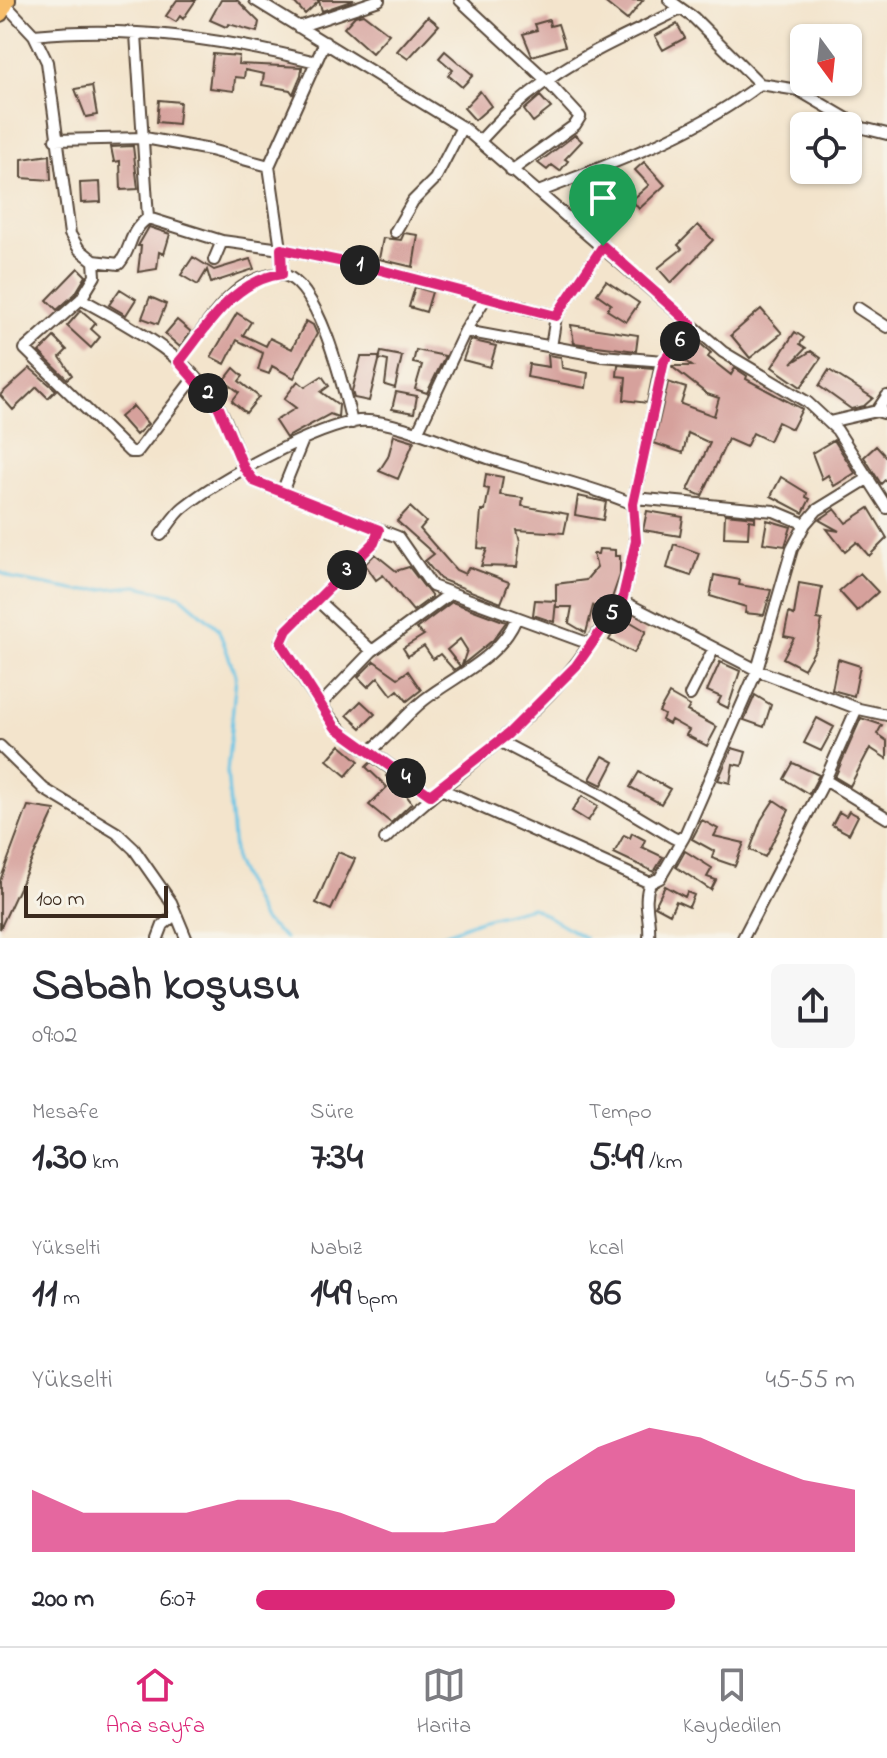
<!DOCTYPE html>
<html lang="tr">
<head>
<meta charset="utf-8">
<style>
	:root { --surface:#fff; --page:#f7f7f7; --text:#2b2b33; --muted:#7c7c81; --line:#e1e1e2; --accent:#db2777 }
	body { margin:0; font-family:"Indie Flower",sans-serif; background:var(--page); color:var(--text); height:100vh; display:flex; flex-direction:column; font-size:30px; white-space:nowrap }
	* { box-sizing:border-box; margin:0 }
	p { font-size:26px; color:var(--muted) }
	.icon { flex:none; width:44px; height:44px; fill:none; stroke:currentColor; stroke-width:2; stroke-linecap:round; stroke-linejoin:round }
	.map { position:relative; height:938px; overflow:hidden }
	.side { display:flex; flex-direction:column; background:var(--surface); flex:1 }
	.side>* { flex:none }
	.needle { width:52px; rotate:165deg }
	.fabs { position:absolute; left:790px; top:24px; display:grid; gap:16px }
	.fabs a { display:grid; place-items:center; width:72px; height:72px; border-radius:12px; background:var(--surface); box-shadow:0 2px 6px #0004; font-size:40px }
	.scale { position:absolute; left:24px; bottom:20px; width:144px; box-sizing:border-box; padding-left:8px; border:4px solid #3b2a1e; border-top:0; font-size:22px; line-height:28px; white-space:nowrap; color:#3b2a1e; -webkit-text-stroke:6px #f7f3e8; paint-order:stroke }
	.pin { position:absolute; display:grid; place-items:center; width:68px; height:68px; color:#fff; margin:-82px -34px; border-radius:50% 50% 50% 0; rotate:-45deg; box-shadow:0 0 8px #0007 }
	.pin .icon { rotate:45deg }
	.km { position:absolute; width:40px; height:40px; margin:-20px; border-radius:50%; background:#222; color:#fff; font-size:22px; line-height:40px; text-align:center }
	.round { display:grid; place-items:center; flex:none; width:84px; height:84px; border-radius:12px; background:var(--page) }
	.overview { display:flex; align-items:center; justify-content:space-between; height:136px; padding:0 32px }
	h1 { font-size:44px; font-weight:700; line-height:60px }
	.stats { display:grid; grid-template-columns:repeat(3,1fr); gap:12px; height:136px; padding:8px 32px }
	.stats div { display:grid; align-content:center }
	.stats b { font-size:40px; font-weight:700 }
	.stats small { font-size:22px; font-weight:400 }
	.stats p { font-size:22px }
	.chart { height:224px; padding:16px 32px }
	.chart p { display:flex; justify-content:space-between }
	.chart svg { width:100%; height:144px; margin-top:8px; fill:var(--accent); opacity:.7 }
	ul { padding:0 32px; list-style:none; font-size:26px }
	li { display:grid; grid-template-columns:128px 96px 1fr; align-items:center; height:60px }
	li i { height:20px; border-radius:10px; background:var(--accent) }
	.dock { display:flex; justify-content:space-around; align-items:center; height:112px; border-top:2px solid var(--line); background:var(--surface); font-size:22px; color:var(--muted) }
	.dock a { display:grid; justify-items:center; gap:4px }
	.dock .on { color:var(--accent) }
	.map>svg:first-child { display:block }
	.lines { fill:none; stroke-linecap:round; stroke-linejoin:round }
	.stream { stroke:#68c4e6; stroke-width:3 }
	.building { fill:#d6a19c }
	.minor-casing { stroke:#574638; stroke-width:14 }
	.highway-casing { stroke:#574638; stroke-width:20 }
	.minor { stroke:#fff; stroke-width:10 }
	.highway { stroke:#f8bf6c; stroke-width:16 }
	.route-casing { stroke:#fff; stroke-width:16 }
	.route { stroke:#db2777; stroke-width:10 }
</style>
</head>
<body>
<div class="map">
<svg width="887" height="938" viewBox="0 0 887 938">
	<rect width="100%" height="100%" fill="#f7f3e8"/>
	<filter id="ink" filterUnits="userSpaceOnUse"><feTurbulence type="fractalNoise" baseFrequency=".0125" numOctaves="2"/><feDisplacementMap in="SourceGraphic" scale="16" xChannelSelector="R" yChannelSelector="G"/><feConvolveMatrix kernelMatrix="1 2 1 2 8 2 1 2 1" color-interpolation-filters="sRGB"/></filter>
	<filter id="wash" filterUnits="userSpaceOnUse"><feTurbulence type="fractalNoise" baseFrequency=".006" numOctaves="4" result="noise"/><feDisplacementMap in="SourceGraphic" scale="32" xChannelSelector="R" yChannelSelector="G"/><feGaussianBlur stdDeviation="1.8" result="paint"/><feColorMatrix in="noise" values="0 0 0 0 0 0 0 0 0 0 0 0 0 0 0 0 0 1.4 0 .05"/><feComposite in="paint" operator="in"/></filter>
	<g filter="url(#wash)">
		<rect width="100%" height="100%" fill="#f3e4cc"/>
		<g class="lines">
			<path class="stream" d="M0 572 13 579 80 591 137 586 181 596 218 628 236 676 227 772 235 862 262 919 285 938
				M434 938 480 920 532 907 585 938"/>
		</g>
		<g id="blocks">
			<path class="building" d="M177 0H196L183 19 180 16 176 22 166 16Z
				M221 0H237L259 22 257 32 229 24 226 27 210 20Z
				M292 0H354L322 11 319 1 305 14Z
				M602 0H643L627 20Z
				M363 14 389 34 372 53 344 28 355 16Z
				M428 16 439 25 408 59 397 51Z
				M549 20 550 26 558 24 565 46 532 56 523 34 537 30 535 24Z
				M677 24 685 38 663 50 655 36Z
				M445 51 473 75 462 87 448 75 453 70 439 58Z
				M213 54 239 56 238 64 302 67 301 75 293 94 290 90 262 85 264 74 245 70 244 78 235 77 234 91 209 88Z
				M92 86 97 115 86 117 75 89Z
				M480 91 491 106 475 120 464 108Z
				M540 96 551 108 533 122 524 110Z
				M159 100 180 102 178 124 157 122Z
				M575 135 582 141 565 159 568 161 560 171 552 165 547 170 538 163Z
				M133 146 138 189 121 190 120 161 114 162 111 147Z
				M50 155 51 180 22 178V159Z
				M644 162 665 185 639 209 632 200 649 185 635 170Z
				M100 182 101 202 81 203 80 183Z
				M698 225 713 240 671 283 658 268 682 249 678 245Z
				M149 227 170 234 164 254 159 252 157 269 138 272 141 246H138Z
				M404 233 418 235 413 267 379 259 383 238 401 240Z
				M193 257 214 270 250 259 254 269 211 283 207 270 198 285 181 275Z
				M78 268 86 276 75 294 57 310 47 300Z
				M606 281 639 303 626 322 607 310 611 304 597 294Z
				M415 287 432 292 426 312 409 307Z
				M120 289 136 299 126 315 109 305Z
				M150 297 166 304 158 324 142 318Z
				M761 309 782 333 750 358 731 335Z
				M81 310 96 323 91 329 100 337 91 348 67 326Z
				M237 313 251 322 243 335 266 346 270 338 292 349 306 321 313 325 317 334 294 378 272 366 269 374 258 370 263 353 237 340 225 364 211 357Z
				M177 320 191 332 180 347 165 334Z
				M571 325 638 335 636 351 574 343Z
				M795 332 804 338 800 344 806 348 792 363 811 351 821 358 801 387 772 367Z
				M54 337 67 350 60 357 72 375 67 379 39 352Z
				M694 338 711 353 708 357 731 375 735 368 747 376 746 379 802 409 792 429 778 422 769 441 753 433 746 447 728 439 702 496 688 490 710 443 688 433 683 453 654 443 668 382 686 388 681 404 714 416 719 398 707 394 671 366H692L678 356Z
				M470 340 496 346 490 367 463 360Z
				M416 350 445 356 427 393 415 389 422 365 413 363Z
				M381 352 402 356 395 388 385 385 388 361 379 359Z
				M548 355 561 357 562 368 588 373 586 388 527 377 529 364 549 367Z
				M361 357H380L369 401 354 398 352 391Z
				M618 365 654 368 647 403 624 400 626 377 617 376Z
				M30 368 56 390 48 398 37 387 13 410 0 395Z
				M234 368 243 376 239 381 259 397 246 413 232 401 239 392 224 381Z
				M829 370 873 398 864 406 851 409 819 386Z
				M322 376 329 386 321 392 339 405 338 417 330 414 286 438 275 421 296 408 284 399 298 381 305 387Z
				M396 392 417 396 414 413 392 409Z
				M133 406 148 424 136 435 120 417Z
				M394 435 414 441 398 479 379 471 388 457Z
				M834 440 855 473 834 486 828 475 822 479 812 453Z
				M876 446 887 458V478L881 484 864 457Z
				M486 474 503 477 500 495 523 498 522 506 568 514 564 533 517 530 520 542 517 567 481 566 487 549 478 548 481 511H485L489 489 484 488Z
				M781 477 807 493 806 497 810 499 803 513 771 496Z
				M578 496 606 502 603 520 575 515Z
				M410 507 426 522 420 529 456 570 465 574 469 567 509 582 501 603 440 579 425 561 434 554 397 521Z
				M869 508 887 538 869 556 857 542 845 552 827 529 839 531 819 520 835 509 846 523Z
				M647 511 683 517 680 536 643 530Z
				M725 514 755 517V521L749 520 748 538 724 537Z
				M767 520 791 527 785 546 763 543Z
				M674 544 699 553 691 576 667 568Z
				M599 549 615 550V556H620V575L612 598 600 611 593 606 586 633 569 623 572 607H556V584L586 580 597 567 593 554H598Z
				M375 554 396 571 409 567 432 597 413 611 383 575 376 580 365 564Z
				M860 573 878 592 857 611 839 591Z
				M714 575 740 580 739 585 771 590 764 615 745 613 746 607 710 596Z
				M799 583 822 587 817 619 822 620 817 646 804 669 783 658 794 638 784 636 789 613 794 615Z
				M535 600 556 601 554 622 533 615Z
				M452 602 506 622 493 640 462 665 467 650 460 639 447 650 460 666 454 670 440 654 433 659 424 646 408 656 403 648 424 635 416 629Z
				M622 617 646 631 634 653 609 640Z
				M838 659 860 666 854 696 832 690Z
				M374 661 398 678 408 671 421 690 407 701 398 690 392 695 378 677 368 687 358 677Z
				M720 662 740 671 728 708 718 703 721 697 707 691Z
				M669 694 690 706 687 711 717 727 707 746 686 735 689 730 671 720 669 724 662 720 664 715 659 712Z
				M755 695 771 705 764 727 744 720Z
				M361 701 375 714 361 728 347 715Z
				M817 718 834 727 821 751 804 743Z
				M861 718 882 725 877 734 887 741V759L870 748 850 786 835 777Z
				M340 745 359 761 346 776 327 760Z
				M732 748 746 752 742 766 733 764 730 783 718 780Z
				M603 756 614 762 602 785 590 779Z
				M371 762 388 774 386 776 400 794 403 791 412 803 391 823 369 805 387 787 366 767Z
				M793 763 819 775 809 794 784 779Z
				M639 772 670 789 661 804 630 787Z
				M582 796 598 806 588 821 572 811Z
				M774 800 789 810 765 857 750 850 761 820Z
				M28 806 55 810 0 929V881Z
				M849 811 858 816 849 834 832 825 839 812 846 816Z
				M702 820 718 829 714 836 744 843 735 866 712 858 714 851 692 839Z
				M632 833 645 840 642 847 663 857 654 872 614 853 624 835 630 838Z
				M685 851 712 868 707 877 716 880 711 890 676 867Z
				M338 852 355 859 331 910 316 903Z
				M665 886 685 897 687 892 694 895 689 907 676 901 670 914 655 906Z"/>
		</g>
	</g>
	<g filter="url(#ink)">
		<use href="#blocks" fill-opacity="0" stroke="#574638" stroke-width="2"/>
		<g class="lines">
			<g class="minor-casing">
				<path id="minor" d="M255 0 465 129 723 352 807 402 837 430 887 508
					M460 0 545 79 580 117 575 125 511 171
					M669 0 694 18 760 84 798 90 863 128 887 134
					M5 4 34 35 47 62 70 234 79 249 94 261 95 276 81 299C132 327 189 356 220 409 233 432 236 461 254 481L398 537 432 586 590 644 622 601 759 671 859 709 887 715
					M298 27 379 0
					M34 35C127 25 226 39 316 62
					M325 42 269 166 281 249 373 268 556 316
					M55 140 145 138 210 150 269 166
					M480 141C543 70 598 50 681 9
					M541 191C618 161 695 134 760 84
					M148 218 222 241 281 249 282 274
					M395 232 413 201 435 179 462 127
					M214 260 222 241
					M94 261 119 264C133 248 127 233 148 218L136 34
					M81 299 25 349 130 452H137L194 378
					M858 308 887 327
					M465 331 602 356 664 361
					M551 347 556 316 603 246
					M179 362C197 339 215 308 238 290 248 282 271 271 284 275 320 285 344 390 352 423
					M877 411 887 396
					M829 422 877 411 887 414
					M417 433 465 331 485 299
					M282 492 303 440
					M635 498 774 511 805 524
					M379 530 374 543 287 630 281 643C298 672 340 742 370 751 390 736 405 715 424 700 456 675 499 659 516 619
					M161 535C168 526 175 514 184 507 218 480 316 426 359 421 392 418 454 447 488 458 536 474 586 484 633 504
					M317 600 372 651
					M622 601 636 541 633 504 664 361 691 324
					M690 695 713 650
					M323 702 372 651 451 593
					M499 741 597 792 672 837 678 840 685 835 757 670 792 549 805 524 817 510 869 478
					M0 746 44 789 117 833 134 849 171 902 186 938
					M370 751 430 795
					M825 780 887 818
					M439 788 650 883C642 902 651 918 649 938
					M385 839C451 773 538 723 590 644
					M650 883 660 878 684 837
					M158 938 163 925 176 914
					M743 938 825 780 857 708"/>
			</g>
			<g class="highway-casing">
				<path id="highway" d="M0 13 7 0"/>
			</g>
			<use href="#minor" class="minor"/>
			<use href="#highway" class="highway"/>
		</g>
	</g>
	<g class="lines" filter="url(#ink)">
		<g class="route-casing">
			<path id="route" d="M603 246 691 324 664 361 633 504 636 541 622 601 576 666 508 734 430 795 335 727 281 643 287 630 374 543 379 530 254 481 244 468 219 408 179 362C208 326 233 280 282 274L281 249 373 268 556 316Z"/>
		</g>
		<use href="#route" class="route"/>
	</g>
</svg>
<div class="fabs">
<a><svg class="needle" viewBox="-14 -14 28 28"><path d="M0-13l5 13h-10z" fill="#e53935"/><path d="M0 13l5-13h-10z" fill="#7c7c81"/></svg></a>
<a><svg class="icon" aria-label="locate" viewBox="0 0 24 24"><circle cx="12" cy="12" r="6"/><path d="M12 2v4M12 18v4M2 12h4M18 12h4"/></svg></a>
</div>
<div class="scale">100 m</div>
<div class="pin" style="left:603px;top:246px;background:#1e9e55"><svg class="icon" aria-label="arrive" viewBox="0 0 24 24"><path d="M6 21V4h12l-3 4 3 4H6"/></svg></div>
<b class="km" style="left:360px;top:265px">1</b>
<b class="km" style="left:208px;top:393px">2</b>
<b class="km" style="left:347px;top:570px">3</b>
<b class="km" style="left:406px;top:778px">4</b>
<b class="km" style="left:612px;top:614px">5</b>
<b class="km" style="left:680px;top:341px">6</b>
</div>
<section class="side">
<div class="overview"><div><h1>Sabah koşusu</h1><p>09:02</p></div><a class="round"><svg class="icon" aria-label="share" viewBox="0 0 24 24"><path d="M12 15V3M7 8l5-5 5 5M5 13v7h14v-7"/></svg></a></div>
<div class="stats">
<div><p>Mesafe</p><b>1.30<small> km</small></b></div>
<div><p>Süre</p><b>7:34</b></div>
<div><p>Tempo</p><b>5:49<small> /km</small></b></div>
</div>
<div class="stats">
<div><p>Yükselti</p><b>11<small> m</small></b></div>
<div><p>Nabız</p><b>149<small> bpm</small></b></div>
<div><p>kcal</p><b>86</b></div>
</div>
<div class="chart"><p><span>Yükselti</span>45–55 m</p>
<svg viewBox="0 0 160 44" preserveAspectRatio="none"><path d="M0 44V25L10 32L20 32L30 32L40 28L50 28L60 32L70 38L80 38L90 35L100 22L110 12L120 6L130 9L140 16L150 22L160 25V44z"/></svg>
</div>
<ul>
<li><b>200 m</b>6:07<i style="width:70%"></i></li>
</ul>
</section>
<nav class="dock">
<a class="on"><svg class="icon" aria-label="home" viewBox="0 0 24 24"><path d="M3 11l9-7 9 7M6 9v11h12V9"/></svg>Ana sayfa</a>
<a><svg class="icon" aria-label="map" viewBox="0 0 24 24"><path d="M3 6l6-2 6 2 6-2v14l-6 2-6-2-6 2zM9 4v14M15 6v14"/></svg>Harita</a>
<a><svg class="icon" aria-label="saved" viewBox="0 0 24 24"><path d="M7 4h10v16l-5-4-5 4z"/></svg>Kaydedilen</a>
</nav>
</body>
</html>
